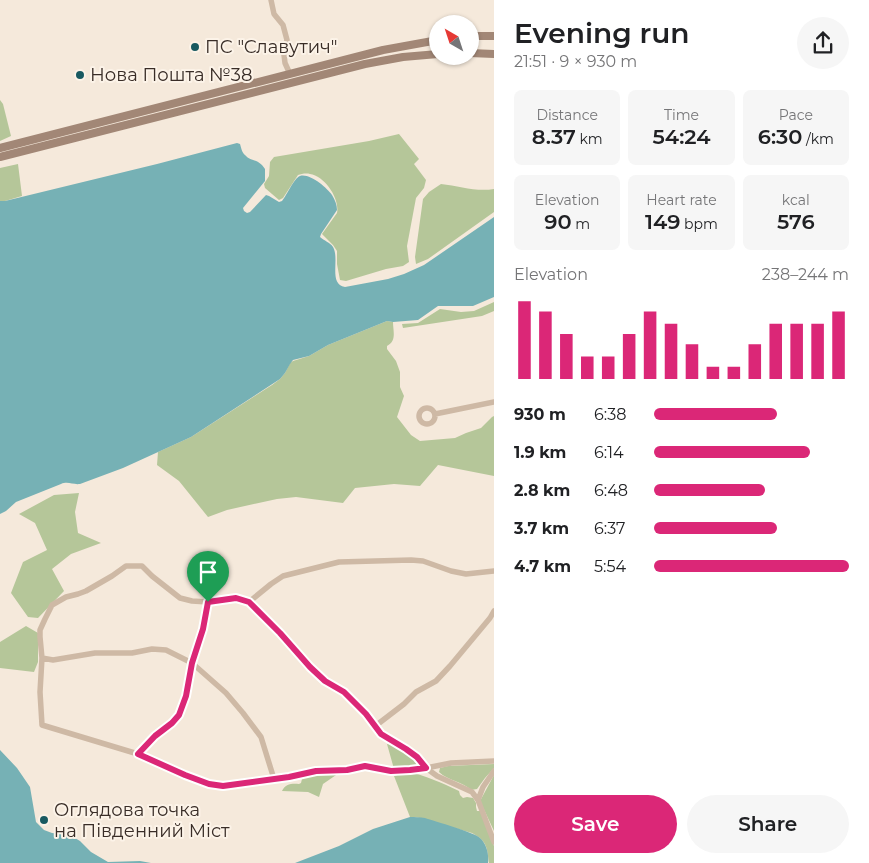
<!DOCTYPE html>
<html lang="en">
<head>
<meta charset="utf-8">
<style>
	:root { --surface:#fff; --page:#f6f6f6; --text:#202124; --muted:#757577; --accent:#db2777 }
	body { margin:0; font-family:Montserrat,sans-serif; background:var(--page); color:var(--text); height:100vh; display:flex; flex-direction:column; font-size:19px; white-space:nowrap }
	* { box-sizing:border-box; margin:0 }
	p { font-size:16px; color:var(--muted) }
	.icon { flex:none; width:28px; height:28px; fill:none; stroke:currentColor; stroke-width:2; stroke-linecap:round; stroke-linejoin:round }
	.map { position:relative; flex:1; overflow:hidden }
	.sheet { display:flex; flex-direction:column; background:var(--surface); width:375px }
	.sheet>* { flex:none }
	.needle { width:32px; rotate:321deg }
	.tools { position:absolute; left:429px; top:15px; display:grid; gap:10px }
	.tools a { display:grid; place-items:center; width:50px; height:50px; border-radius:50%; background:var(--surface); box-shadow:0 1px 4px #0004; font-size:25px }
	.pin { position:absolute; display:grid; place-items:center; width:42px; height:42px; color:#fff; margin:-51px -21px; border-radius:50% 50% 50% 0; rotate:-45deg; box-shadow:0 0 5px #0007 }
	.pin .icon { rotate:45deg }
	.round { display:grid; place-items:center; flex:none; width:52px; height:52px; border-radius:26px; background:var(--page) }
	.head { display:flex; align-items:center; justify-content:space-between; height:85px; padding:0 20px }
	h1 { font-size:28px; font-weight:600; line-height:38px }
	.figures { display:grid; grid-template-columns:repeat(3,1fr); gap:8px; height:85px; padding:5px 20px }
	.figures div { display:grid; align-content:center; border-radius:8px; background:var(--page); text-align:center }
	.figures b { font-size:21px; font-weight:600 }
	.figures small { font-size:14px; font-weight:400 }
	.figures p { font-size:14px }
	.chart { height:140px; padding:10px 20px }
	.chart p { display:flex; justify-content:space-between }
	.chart svg { width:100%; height:90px; margin-top:5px; stroke:var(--accent); stroke-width:6 }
	.primary-button { display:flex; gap:10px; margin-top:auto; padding:10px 20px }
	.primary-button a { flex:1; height:58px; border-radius:30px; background:var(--accent); color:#fff; font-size:20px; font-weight:600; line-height:58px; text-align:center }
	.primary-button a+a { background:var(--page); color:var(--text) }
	ul { padding:0 20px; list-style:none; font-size:16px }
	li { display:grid; grid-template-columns:80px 60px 1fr; align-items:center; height:38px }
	li i { height:12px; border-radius:6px; background:var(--accent) }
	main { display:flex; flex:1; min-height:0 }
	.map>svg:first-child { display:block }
	.green { fill:#b5c699 }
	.water { fill:#76b1b5 }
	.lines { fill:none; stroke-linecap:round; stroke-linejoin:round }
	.street { stroke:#ceb9a5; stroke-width:5.5 }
	.secondary { stroke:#a28776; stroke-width:8 }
	.route-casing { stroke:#fff; stroke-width:10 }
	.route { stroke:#db2777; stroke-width:6 }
	.poi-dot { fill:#185960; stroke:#fcf3e8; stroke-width:2 }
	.labels { text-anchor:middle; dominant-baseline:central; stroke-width:4; stroke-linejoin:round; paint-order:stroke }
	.poi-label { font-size:18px; fill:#392d27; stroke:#fcf3e8; text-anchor:start }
</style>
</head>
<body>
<main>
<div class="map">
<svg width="494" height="863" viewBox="0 0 494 863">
	<rect width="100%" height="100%" fill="#f5e9db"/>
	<path class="green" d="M0 100 3 104 11 136 0 141Z
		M399 134 419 159 414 164 426 180 424 188 416 198 407 246 409 262 403 266 386 269 346 281 340 280 337 264V251L333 245 322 234 337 213C340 199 325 176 310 174 306 173 301 174 298 175L283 198 279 200 265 188 264 184 269 176 270 162 274 157 369 141Z
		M18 164 22 196 5 201H0V168Z
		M441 184C459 186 476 192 494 189V212L428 259 416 264 415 257 423 199 429 192Z
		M494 302V311L482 316 403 328 402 324 418 323 440 309 461 312 474 311Z
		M387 321 393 322C393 331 397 341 387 346V349L396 361 400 372V387L404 396 397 417 411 435 420 441 455 438 466 433 481 428 492 417 494 416V476L438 465 420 486 394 484 355 488 343 503 296 497 277 499 227 510 208 517 179 481 157 465 158 452 191 437 272 385 280 379 285 373 290 363 293 361 309 356 328 345Z
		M79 493 75 512 78 533 101 543 71 554 52 569 64 591 38 618 28 617 11 593 23 562 47 550 35 523 19 514 54 495Z
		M26 626 38 633V662L34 672 0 668V642Z
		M387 744C399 745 417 755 421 766L394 769Z
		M494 764V768L485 778 477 789 471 790C462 781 448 781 439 772L440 768 448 766Z
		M407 772C425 775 442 783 459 791L460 795 463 798 467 797 473 798 476 803V807L477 811H480L494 846V863H489C487 847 487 841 472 833L416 817H410L394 776Z
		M329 773H339L323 784 319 797 308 792 282 791C285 784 292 783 299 784L301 783 302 779 305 777Z
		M494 775V831L480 801Z"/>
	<path class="water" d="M237 143 240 144C241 147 242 153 245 155 251 162 258 158 265 169V181L243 208 244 211 247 213 250 212 266 195 269 196 279 202 282 201C287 195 294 178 300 176 310 173 327 188 332 195 335 200 337 205 337 210L321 234 320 237C324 241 330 242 333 247 340 259 328 284 345 287L388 279 404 274 424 265 494 217V297L473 306H438L418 320 393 322 387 321 328 345 309 356 293 360 290 364 285 373 280 379 191 437 123 468 80 484C73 485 68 481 61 484L16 502 6 511 0 514V201H5L157 164Z
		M0 750 17 768 30 787 36 822 44 830 52 833 70 835 80 841 91 852 108 862 140 861 151 863H0Z
		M410 817C415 817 420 817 425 818 434 821 476 833 480 838 487 844 489 855 488 863H295L339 846 373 829Z"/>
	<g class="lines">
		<path class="street" d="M271 0 274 14 283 25 287 40 284 55 285 63 290 74
			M419 416a8 8 0 1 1 16 0a8 8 0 1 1-16 0Z
			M435 414 494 402
			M208 602 236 598 249 602 271 584 283 576 339 562 411 560 423 561 451 571 466 574 494 571
			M249 602 280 633 310 667 325 681 343 693 355 703 366 714 381 734 406 749 417 757 426 768 451 763 494 761
			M42 658 53 660 95 653H132L152 649 166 650 192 663 226 693 243 713 261 737 274 779
			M374 727 404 704 416 692 436 681 450 666 490 618 494 611
			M138 754 155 736 172 723 179 715 186 696 192 663 203 629 208 602 192 601 180 598 152 576 142 566H126L112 576 86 591 78 594 66 597 52 605 45 619 40 630V637L42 658 40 692 42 725 138 754 185 775 209 785 223 786 289 777 316 771 347 770 365 766 391 771H410L426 768 437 776 472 792 478 800
			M494 771 483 787 478 800 494 842"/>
		<path class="secondary" d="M470 36H494
			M470 53 494 54
			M0 148 383 50 438 40
			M0 157 365 64 403 57 438 54"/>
	</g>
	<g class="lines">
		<g class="route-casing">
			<path id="route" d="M236 598 249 602 280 633 310 667 325 681 344 692 366 714 381 734 406 749 417 757 426 768 410 770 391 771 365 766 347 770 316 771 289 777 223 786 209 784 185 775 138 754 155 736 172 723 179 715 186 696 192 663 203 629 208 602Z"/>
		</g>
		<use href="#route" class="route"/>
	</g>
	<g class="poi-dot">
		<circle cx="195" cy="47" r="5"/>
		<circle cx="80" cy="75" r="5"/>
		<circle cx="44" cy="820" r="5"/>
	</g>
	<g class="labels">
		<g class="poi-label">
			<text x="205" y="47">ПС "Славутич"</text>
			<text x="90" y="75">Нова Пошта №38</text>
			<text x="54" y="810">Оглядова точка<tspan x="54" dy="21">на Південний Міст</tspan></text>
		</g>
	</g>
</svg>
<div class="tools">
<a><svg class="needle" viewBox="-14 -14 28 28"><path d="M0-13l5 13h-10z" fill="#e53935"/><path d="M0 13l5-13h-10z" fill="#757577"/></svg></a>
</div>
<div class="pin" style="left:208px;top:602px;background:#1e9e55"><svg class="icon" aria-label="arrive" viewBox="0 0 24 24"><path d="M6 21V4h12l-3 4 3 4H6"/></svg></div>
</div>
<section class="sheet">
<div class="head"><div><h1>Evening run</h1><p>21:51 · 9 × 930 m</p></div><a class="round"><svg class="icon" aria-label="share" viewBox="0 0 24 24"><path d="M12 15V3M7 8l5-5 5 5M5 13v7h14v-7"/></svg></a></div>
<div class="figures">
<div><p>Distance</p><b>8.37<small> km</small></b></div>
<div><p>Time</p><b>54:24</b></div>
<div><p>Pace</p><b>6:30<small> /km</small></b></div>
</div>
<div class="figures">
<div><p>Elevation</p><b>90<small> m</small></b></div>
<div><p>Heart rate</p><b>149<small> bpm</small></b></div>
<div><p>kcal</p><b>576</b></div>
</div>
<div class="chart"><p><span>Elevation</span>238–244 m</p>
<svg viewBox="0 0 160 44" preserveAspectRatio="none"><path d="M5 44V6M15 44V11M25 44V22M35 44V33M45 44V33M55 44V22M65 44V11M75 44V17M85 44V27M95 44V38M105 44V38M115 44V27M125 44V17M135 44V17M145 44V17M155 44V11"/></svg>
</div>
<ul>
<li><b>930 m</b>6:38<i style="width:63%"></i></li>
<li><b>1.9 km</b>6:14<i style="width:80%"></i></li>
<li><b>2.8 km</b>6:48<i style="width:57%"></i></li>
<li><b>3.7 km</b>6:37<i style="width:63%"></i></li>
<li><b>4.7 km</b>5:54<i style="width:100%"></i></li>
</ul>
<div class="primary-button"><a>Save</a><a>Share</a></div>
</section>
</main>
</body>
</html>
